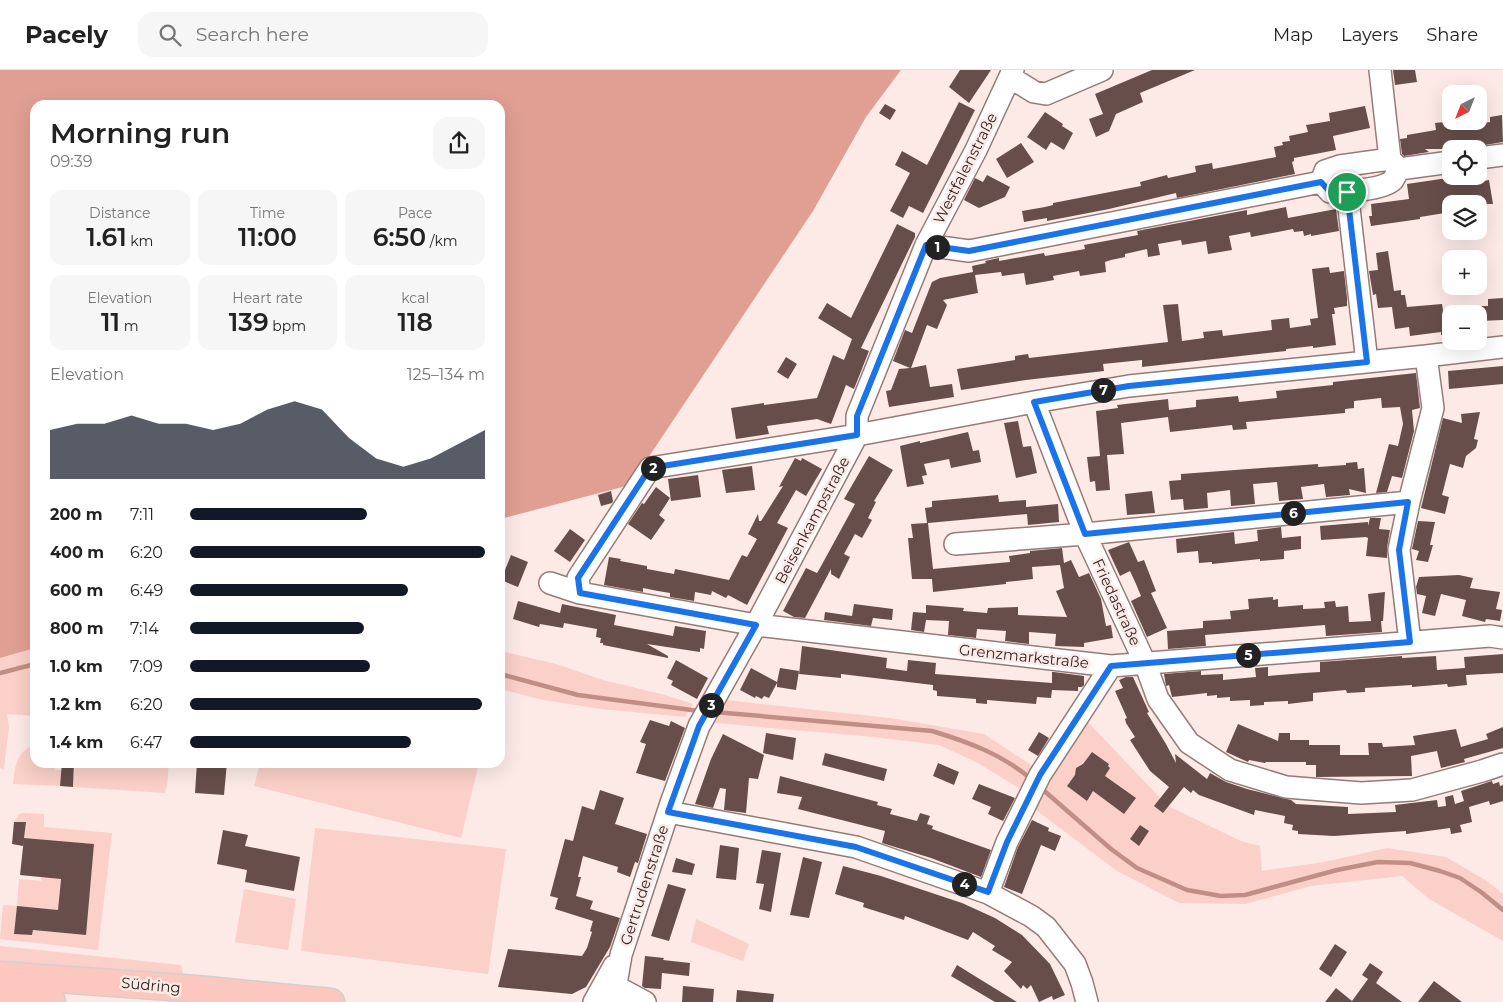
<!DOCTYPE html>
<html lang="en">
<head>
<meta charset="utf-8">
<style>
	:root { --surface:#fff; --page:#f6f6f6; --text:#222; --muted:#767676; --line:#e0e0e0; --accent:#111827 }
	body { margin:0; font-family:Montserrat,sans-serif; background:var(--page); color:var(--text); height:100vh; display:flex; flex-direction:column; font-size:19px; white-space:nowrap }
	* { box-sizing:border-box; margin:0 }
	p { font-size:16px; color:var(--muted) }
	.icon { flex:none; width:28px; height:28px; fill:none; stroke:currentColor; stroke-width:2; stroke-linecap:round; stroke-linejoin:round }
	.map { position:relative; flex:1; overflow:hidden }
	.sheet { position:absolute; left:30px; top:30px; width:475px; height:668px; display:flex; flex-direction:column; background:var(--surface); border-radius:15px; box-shadow:0 5px 20px #0002 }
	.sheet>* { flex:none }
	.needle { width:32px; rotate:222deg }
	.tools { position:absolute; left:1442px; top:15px; display:grid; gap:10px }
	.tools a { display:grid; place-items:center; width:45px; height:45px; border-radius:10px; background:var(--surface); box-shadow:0 5px 20px #0002; font-size:25px }
	.pin { position:absolute; display:grid; place-items:center; width:42px; height:42px; color:#fff; margin:-21px; border:2px solid #fff; border-radius:50%; box-shadow:0 1px 5px #0007 }
	.km { position:absolute; width:25px; height:25px; margin:-12px; border-radius:50%; background:#222; color:#fff; font-size:14px; line-height:25px; text-align:center }
	.round { display:grid; place-items:center; flex:none; width:52px; height:52px; border-radius:15px; background:var(--page) }
	.overview { display:flex; align-items:center; justify-content:space-between; height:85px; padding:0 20px }
	h1 { font-size:28px; font-weight:600; line-height:38px }
	.figures { display:grid; grid-template-columns:repeat(3,1fr); gap:8px; height:85px; padding:5px 20px }
	.figures div { display:grid; align-content:center; border-radius:12px; background:var(--page); text-align:center }
	.figures b { font-size:25px; font-weight:600 }
	.figures small { font-size:14px; font-weight:400 }
	.figures p { font-size:14px }
	.chart { height:140px; padding:10px 20px }
	.chart p { display:flex; justify-content:space-between }
	.chart svg { width:100%; height:90px; margin-top:5px; fill:var(--accent); opacity:.7 }
	ul { padding:0 20px; list-style:none; font-size:16px }
	li { display:grid; grid-template-columns:80px 60px 1fr; align-items:center; height:38px }
	li i { height:12px; border-radius:6px; background:var(--accent) }
	header { display:flex; align-items:center; gap:30px; box-sizing:border-box; height:70px; padding:0 25px; background:var(--surface); border-bottom:1px solid var(--line) }
	header strong { font-size:24px }
	nav { display:flex; gap:28px; margin-inline-start:auto; font-size:18px }
	.search { width:350px; height:45px; background:var(--page); display:flex; align-items:center; gap:12px; box-sizing:border-box; padding:0 18px; border-radius:15px; color:var(--muted); font-size:19px }
	.map>svg:first-child { display:block }
	.green { fill:#fad0c8 }
	.forest { fill:#e19f93 }
	.lines { fill:none; stroke-linecap:round; stroke-linejoin:round }
	.stream { stroke:#c18e85; stroke-width:4.5 }
	.building { fill:#674e4a }
	.minor-casing { stroke:#957b76; stroke-width:24 }
	.major-casing { stroke:#d2d0cf; stroke-width:29 }
	.minor { stroke:#fff; stroke-width:21 }
	.major { stroke:#fbc7be; stroke-width:26 }
	.route-casing { stroke:#fff; stroke-width:10 }
	.route { stroke:#1a73e8; stroke-width:6 }
	.labels { text-anchor:middle; dominant-baseline:central; stroke-width:5; stroke-linejoin:round; paint-order:stroke }
	.street-label { font-size:15px; fill:#332826; stroke:#fdeae7 }
</style>
</head>
<body>
<header>
<strong>Pacely</strong>
<div class="search"><svg class="icon" aria-label="search" viewBox="0 0 24 24"><circle cx="10" cy="10" r="6"/><path d="M15 15l6 6"/></svg>Search here</div>
<nav><a>Map</a><a>Layers</a><a>Share</a></nav>
</header>
<div class="map">
<svg width="1503" height="932" viewBox="0 0 1503 932">
	<rect width="100%" height="100%" fill="#fdeae7"/>
	<path class="green" d="M35 578V646L7 644 9 657 4 697V699L0 698V588Z
		M500 581 556 594 603 610 665 625 693 634 685 647 601 639 543 630 500 619Z
		M726 630 890 648 984 664 1034 697 1019 718 978 693 939 675 874 667 715 653Z
		M1084 648 1168 736 1241 771 1260 776 1262 801 1324 792 1387 778 1446 787 1487 811 1503 824V871L1429 829 1402 806 1311 816 1245 834 1179 833 1117 801 1032 737Z
		M35 674V692L56 693 55 700H62L60 716 13 714C15 696 16 682 35 674Z
		M75 693H169L167 716 165 723 73 717Z
		M260 693V692L479 693 461 768 254 716Z
		M23 743 44 744V757L112 763 98 880 0 869 3 835 17 836 19 809 41 811 43 791 62 793 59 825 66 841 15 863 32 865 33 860 85 865 94 774 24 768 25 753 14 752 19 744Z
		M315 758 506 779 488 904 301 881Z
		M244 819 296 829 288 880 235 872Z
		M696 849 749 874 743 891 691 872Z
		M0 876 181 895 184 907 0 893Z"/>
	<path class="forest" d="M0 0H901L866 47 813 141 630 415 500 449V35H35V578L0 588Z"/>
	<g class="lines">
		<path class="stream" d="M0 603 35 594
			M500 604 578 625 699 641
			M714 642 932 661C968 672 1002 684 1031 709
			M1041 718 1111 779 1137 798 1187 820 1221 826 1245 825 1337 800 1378 792 1410 793 1440 801 1460 808 1481 822 1503 840"/>
	</g>
	<path class="building" d="M960 0H991L969 33 949 17Z
		M1152 0H1195L1140 23 1143 32 1116 44 1109 61 1096 67 1089 49 1103 44 1095 24Z
		M1393 0H1415L1417 12 1395 15Z
		M959 32 975 40 923 143 909 136 903 148 890 141 910 103 895 95 902 81 927 95Z
		M885 34 896 40 890 50 879 43Z
		M1365 36 1370 58 1333 66 1336 80 1294 88V91L1292 92 1295 104 1177 128 1176 123 1109 139 1047 151V148L1024 152 1022 141 1045 137 1053 135V133L1141 116 1140 112 1167 105 1168 108 1196 102 1195 96 1212 93 1213 99 1276 87 1274 77 1283 75 1282 72 1290 71 1289 66 1308 62 1306 55 1330 51 1329 43Z
		M1045 42 1063 54 1062 56 1073 63 1064 80 1051 72 1046 80 1027 67Z
		M1502 45 1503 72 1461 79H1425L1429 82 1404 86 1402 84 1400 69 1407 68V65L1436 60 1435 53 1454 51 1455 57 1490 52V47Z
		M1021 73 1034 92 1007 108 996 89Z
		M987 105 1010 117 1005 127 979 138 964 130 975 108 983 112Z
		M1461 106H1472L1473 113 1489 110 1493 134H1451V142L1420 147V149L1371 156 1369 146H1372L1371 134 1409 129 1407 114Z
		M1286 137 1288 148 1336 139 1339 161 1311 166V164L1304 166 1303 161 1294 162 1293 159 1251 167 1250 162 1229 166 1232 180 1208 184 1206 171 1182 175 1181 170 1158 174 1160 185 1148 187 1147 179 1125 184V187L1111 190 1105 192 1106 202 1080 206 1079 201 1053 206 1054 210 1026 215 1024 203 1002 206 1001 202 975 205 978 223 943 230 947 235 937 259 927 255 911 298 926 295 930 317 952 314 954 327 889 337 886 321 891 320 899 299 910 298 893 291 905 260 912 263 932 212 940 208 973 202 972 196 986 193 985 191 999 188V191L1044 183 1045 186 1074 181 1085 179 1084 175 1138 165 1137 161 1247 140V145Z
		M897 154 915 163V167L861 278 869 281 854 319 846 315 831 354 817 349 767 356 769 364 736 369 731 338 764 333V335L817 328 833 285 844 290 852 269 818 248 827 233 851 248Z
		M1388 181 1394 221 1401 220V225H1405L1407 237 1442 234 1444 246H1451V264L1441 265V262L1410 266 1409 257 1395 259 1392 237 1378 238 1376 224 1373 225 1369 201 1378 200 1376 183Z
		M1329 197 1330 203 1344 201 1347 228V236L1334 238 1335 244H1332L1336 275 1313 278V276L1286 279V281L1142 297V290L1103 294 1104 301 1026 310 961 320 957 299 1015 290V286L1028 284 1029 288 1168 272 1163 235 1178 234 1182 271 1204 268 1203 262 1222 260 1223 266 1272 260 1271 250 1289 248 1290 258 1311 255 1310 249 1318 248 1312 199Z
		M1503 228V250L1479 251V236H1488V229Z
		M786 287 797 294 788 309 777 302Z
		M1503 296V314L1449 319 1448 301Z
		M1416 303 1420 338 1412 340 1414 361 1402 408 1392 406 1387 422 1376 423 1389 374 1398 376 1403 354 1400 337 1382 338 1381 328 1354 331V338L1345 339V343L1246 352 1247 359 1233 360 1232 355 1170 362 1168 347 1121 353 1124 384 1107 385 1110 420 1096 421 1095 411 1090 412 1087 387 1100 386 1096 341 1118 338 1117 335 1168 329 1169 340 1196 337V330L1238 326 1239 332 1277 328 1276 321 1333 315V312Z
		M1480 342 1474 369 1478 370 1476 378 1466 386 1463 398 1450 394 1442 425 1449 427 1445 444 1421 438 1443 348 1462 353 1461 344Z
		M1018 351 1023 377 1031 376 1037 403 1016 408 1004 353Z
		M968 362 973 381 979 380 981 392 951 398 949 389 924 394 927 405 922 406 924 414 907 417 900 376 920 371V373Z
		M869 386 893 400 874 431 876 432 868 448 872 450 862 468 855 464 844 484 850 487 839 509 831 504V499L805 548 794 547 783 541 806 498 817 503 820 498 855 434 844 429Z
		M795 388 801 391 802 388 822 399 806 426 796 420 777 453 788 458 747 535 728 525 726 528 712 521 711 525 695 522 694 531 670 527V523L658 521 643 518V522L604 515 609 487 621 489 620 491 647 496V499L674 504 675 499 729 510 742 485 747 487 757 469 748 464 758 444 759 451H761L783 416 779 417Z
		M1357 392 1358 399 1364 398 1366 423 1349 419 1350 425 1326 427 1324 414 1301 417 1303 429 1279 431 1277 412 1253 414 1255 434 1231 436 1230 420 1207 423 1208 438 1184 440 1183 429 1171 430 1169 411 1181 410V404L1318 394V397L1346 395V393Z
		M752 396 755 420 726 423 722 400Z
		M698 405 701 427 671 431 668 409Z
		M656 417 670 428 659 445 665 450 651 470 628 454 642 433 644 434Z
		M611 421 613 431 612 433 601 436 598 425Z
		M1152 421 1155 443 1127 445 1125 424Z
		M998 425 999 432 1026 430V437L1058 434 1059 452 1028 455 1027 444 928 453 933 499 1010 492 1009 486 1030 483V481L1062 478 1064 493 1071 490 1079 507 1089 503 1101 529 1106 556 1111 555 1113 568 1084 573V577L1055 576 1056 564 1029 562V574L1005 571 1006 561 977 559 976 568 948 565 949 551 926 550 924 562 911 560 913 542 926 543V535L964 538 963 541 987 543 988 538 1018 537V545L1067 547 1056 521 1064 518 1060 495 1032 497 1033 509 1006 512V514L933 522 932 509H912L908 468H913L911 454 927 453 925 438 932 437V431Z
		M1370 448H1381L1379 459 1390 460 1387 478V488L1366 486 1368 468 1366 467 1321 470 1320 456 1368 452V456Z
		M1418 451 1435 452 1430 475H1433L1428 492 1416 490 1419 481 1412 479Z
		M1281 457 1282 468 1301 466V479L1284 481V489L1260 491V489L1212 494V492L1199 493 1198 481 1177 483 1176 469 1234 462 1235 474 1258 471 1257 460Z
		M570 459 585 470 570 492 554 481Z
		M1129 472 1138 492 1144 490 1156 521 1151 523 1167 558 1147 567 1131 531 1141 526 1136 514 1130 501 1120 506 1108 480Z
		M511 485 528 492 518 517 501 510Z
		M1459 505 1473 508 1470 518 1500 522 1496 539 1502 540 1500 551 1486 549 1485 552 1462 546 1466 530 1441 524 1435 546 1422 543 1426 526 1417 524 1416 517 1419 507Z
		M1385 522 1383 551H1381L1382 562 1326 566 1325 555 1205 565 1206 576 1168 579 1167 561 1203 558V551L1231 549 1230 541 1249 539 1248 529 1273 527V530L1278 529V537L1303 535V539L1325 538 1324 532 1335 531 1336 537 1348 536 1349 552 1371 551 1368 524Z
		M518 531 560 543 562 534 616 545 614 555 673 566 675 556 706 561 704 579 700 578V582L647 574 668 586V588L603 575V573H600L601 568 596 567 597 559 564 553 563 558 540 554 539 557 513 549Z
		M854 534 893 539 892 550 873 548 871 556 824 550 825 542 852 546Z
		M802 576 887 588 886 598 907 601 908 590 936 593 935 604 1052 613V602H1054L1084 606V615L1082 617H1078V621L1052 620 1051 628 1037 627 1036 634 987 630V634L976 633V629L937 626V621L933 620V615L841 604V608L799 604Z
		M1503 584V603L1466 605 1467 615 1448 617 1447 614 1412 617V615L1365 618V622L1347 623 1346 620 1313 623V631L1288 634V631L1264 632V635L1250 636V630L1230 631V627L1217 628V625L1207 626V623L1172 627 1169 615 1166 616 1164 604 1201 601V605L1223 604V610L1256 607 1255 598 1268 597V606L1304 603 1320 602V592L1402 586V588L1436 586 1437 600 1465 598 1464 587Z
		M676 590 708 608 697 629 671 615 673 611 667 608Z
		M751 598 777 612 780 598 799 601 796 620 777 617V613L769 628 764 626 762 629 756 626 755 628 740 620Z
		M1126 607H1133L1149 642 1147 643 1166 674 1176 693 1175 684 1207 709 1210 703 1226 712 1247 719 1291 730 1296 734 1348 737V744L1396 742 1395 735 1437 730 1438 737 1446 736 1445 727 1453 725 1455 734 1464 731 1461 721 1492 711 1493 714 1499 712 1500 716 1503 715V731L1490 735 1489 731 1469 737 1472 752 1460 755 1462 762 1451 764 1450 758 1406 764V761L1334 766 1298 764V761L1292 760 1293 755 1284 753 1285 746 1255 740 1254 745 1199 725 1193 720 1191 723 1184 717 1163 743 1154 736 1169 717 1150 701 1130 670 1135 667 1126 653 1125 649 1127 648 1115 621 1123 618 1119 610Z
		M650 650 669 656 671 651 685 658 665 711 636 703 646 674 640 672Z
		M1238 654 1278 671 1279 663H1290V670H1309V675H1340V685H1369L1368 673H1382L1383 677 1415 675 1413 666 1456 659 1461 677 1488 669 1486 664 1503 657V678L1464 689 1465 692 1441 698 1437 681 1411 686 1412 706 1316 707V695H1306V692H1266L1265 693 1249 690 1248 692 1226 682Z
		M1039 662 1049 668 1038 686 1028 680Z
		M766 663 796 668 793 690 763 683Z
		M723 664 764 685 758 709 749 708 746 743 724 740 726 719 720 718 713 738 695 734 711 689Z
		M1092 682 1109 694 1108 696 1110 698 1105 706 1136 728 1124 744 1093 721 1087 731 1067 716 1075 705 1076 698 1083 694Z
		M825 683 887 699 884 711 822 695Z
		M62 692H74L73 717 60 716Z
		M197 692H227L224 725 195 723Z
		M938 693 959 702 954 715 933 706Z
		M780 706 878 732 877 735 892 739 890 744 917 751 920 743 930 746 927 754 933 756 932 759 991 780 981 807 931 788 882 773 885 761 798 739 802 727 777 723Z
		M979 714 1015 728 1003 751 988 744 991 737 972 729Z
		M600 720 624 728 615 754 647 764 638 793 635 792 630 807 617 802 618 797 583 786 578 807H581L576 826 593 831 590 839 620 848 610 877 586 917 572 924 498 917 508 879 582 886 587 878 592 862 590 861 593 851 555 839 558 828 550 826 565 769 573 771 582 736 594 740Z
		M1032 750 1049 758 1048 761 1061 766 1055 781 1041 775 1022 824 1004 817 1018 777Z
		M14 752H26L23 776 12 774Z
		M1140 755 1149 761 1139 776 1130 769Z
		M223 760 248 765 245 776 300 787 294 821 245 812 247 800 217 794Z
		M24 768 94 774 86 865 33 860 32 865 14 864 17 836 58 840 61 809 20 805Z
		M720 775 739 778 736 810 716 808Z
		M762 780 781 783 771 842 759 839 764 814 756 813Z
		M803 787 822 792 809 848 790 845Z
		M676 788 695 794 692 805 672 802Z
		M843 796 881 806 962 833 995 848 1022 865 1050 894 1065 925 1053 930 1052 926 1039 932 1031 915 1027 919 1023 915 1021 919 1004 901 1012 892 992 880 995 876 973 862 968 870 905 846 904 850 863 837 864 833 835 824Z
		M668 814 686 819 669 871 651 866Z
		M1335 874 1347 882 1331 907 1319 899Z
		M645 886 664 888 663 890 690 893 689 906 662 903 661 919 645 918 642 916Z
		M1370 893 1383 902 1376 913 1402 932H1325L1336 918 1352 931 1368 909 1362 905Z
		M957 895 978 908 1017 932H995L951 906Z
		M1434 911 1462 932H1418Z
		M683 916 714 919 713 932H682Z
		M737 920 774 924 773 932H736Z"/>
	<g class="lines">
		<g class="minor-casing">
			<path id="minor" d="M1380 0 1390 89
				M1010 7 1034 22 1046 24 1102 0
				M1479 88 1503 85
				M1390 89 1399 99C1397 102 1395 107 1393 110 1383 120 1344 122 1330 122L1321 112 1325 101 1340 96Z
				M1399 99 1451 92
				M1347 121 1367 292
				M926 175 969 181 1321 112
				M1034 332 1085 464 1145 593 1158 629 1189 673 1230 700 1286 717 1361 723 1412 720 1482 701 1503 694
				M857 365V346L926 175 976 80 1013 0
				M955 474 1085 464 1409 432
				M550 513 580 523 756 555 1111 596 1490 566 1503 568
				M580 523 578 508 650 398 857 365 1034 332 1129 316 1426 286 1503 277
				M1410 572 1399 480 1409 432 1433 338 1426 286
				M668 742 856 777 988 823 1031 846 1046 857 1075 894 1082 913 1087 932
				M988 823 1007 772 1040 705 1111 596
				M617 917 645 932
				M594 932 614 896
				M613 932 621 885 671 733 699 656 756 555 857 365"/>
		</g>
		<g class="major-casing">
			<path id="major" d="M0 905 197 919 331 932
				M0 927 52 932"/>
		</g>
		<use href="#minor" class="minor"/>
		<use href="#major" class="major"/>
	</g>
	<g class="lines">
		<g class="route-casing">
			<path id="route" d="M1321 112 1330 122H1347L1367 292 1129 316 1034 332 1085 464 1408 432 1399 480 1410 572 1111 596 1040 705 1007 772 988 822 856 777 668 742 699 656 756 555 580 523 578 508 650 398 857 365V346L926 175 969 181Z"/>
		</g>
		<use href="#route" class="route"/>
	</g>
	<g class="labels">
		<g class="street-label">
			<text transform="translate(965 98) rotate(-63)">Westfalenstraße</text>
			<text transform="translate(812 450) rotate(-62)">Beisenkampstraße</text>
			<text transform="translate(1117 532) rotate(65)">Friedastraße</text>
			<text transform="translate(1024 586) rotate(6)">Grenzmarkstraße</text>
			<text transform="translate(644 815) rotate(-72)">Gertrudenstraße</text>
			<text transform="translate(151 915) rotate(5)">Südring</text>
		</g>
	</g>
</svg>
<div class="tools">
<a><svg class="needle" viewBox="-14 -14 28 28"><path d="M0-13l5 13h-10z" fill="#e53935"/><path d="M0 13l5-13h-10z" fill="#767676"/></svg></a>
<a><svg class="icon" aria-label="locate" viewBox="0 0 24 24"><circle cx="12" cy="12" r="6"/><path d="M12 2v4M12 18v4M2 12h4M18 12h4"/></svg></a>
<a><svg class="icon" aria-label="layers" viewBox="0 0 24 24"><path d="M12 4l9 5-9 5-9-5zM3 14l9 5 9-5"/></svg></a>
<a>+</a>
<a>−</a>
</div>
<div class="pin" style="left:1347px;top:122px;background:#1e9e55"><svg class="icon" aria-label="arrive" viewBox="0 0 24 24"><path d="M6 21V4h12l-3 4 3 4H6"/></svg></div>
<b class="km" style="left:937px;top:177px">1</b>
<b class="km" style="left:653px;top:398px">2</b>
<b class="km" style="left:711px;top:635px">3</b>
<b class="km" style="left:964px;top:814px">4</b>
<b class="km" style="left:1248px;top:585px">5</b>
<b class="km" style="left:1293px;top:443px">6</b>
<b class="km" style="left:1103px;top:320px">7</b>
<section class="sheet">
<div class="overview"><div><h1>Morning run</h1><p>09:39</p></div><a class="round"><svg class="icon" aria-label="share" viewBox="0 0 24 24"><path d="M12 15V3M7 8l5-5 5 5M5 13v7h14v-7"/></svg></a></div>
<div class="figures">
<div><p>Distance</p><b>1.61<small> km</small></b></div>
<div><p>Time</p><b>11:00</b></div>
<div><p>Pace</p><b>6:50<small> /km</small></b></div>
</div>
<div class="figures">
<div><p>Elevation</p><b>11<small> m</small></b></div>
<div><p>Heart rate</p><b>139<small> bpm</small></b></div>
<div><p>kcal</p><b>118</b></div>
</div>
<div class="chart"><p><span>Elevation</span>125–134 m</p>
<svg viewBox="0 0 160 44" preserveAspectRatio="none"><path d="M0 44V20L10 17L20 17L30 13L40 17L50 17L60 20L70 17L80 10L90 6L100 10L110 24L120 34L130 38L140 34L150 27L160 20V44z"/></svg>
</div>
<ul>
<li><b>200 m</b>7:11<i style="width:60%"></i></li>
<li><b>400 m</b>6:20<i style="width:100%"></i></li>
<li><b>600 m</b>6:49<i style="width:74%"></i></li>
<li><b>800 m</b>7:14<i style="width:59%"></i></li>
<li><b>1.0 km</b>7:09<i style="width:61%"></i></li>
<li><b>1.2 km</b>6:20<i style="width:99%"></i></li>
<li><b>1.4 km</b>6:47<i style="width:75%"></i></li>
</ul>
</section>
</div>
</body>
</html>
